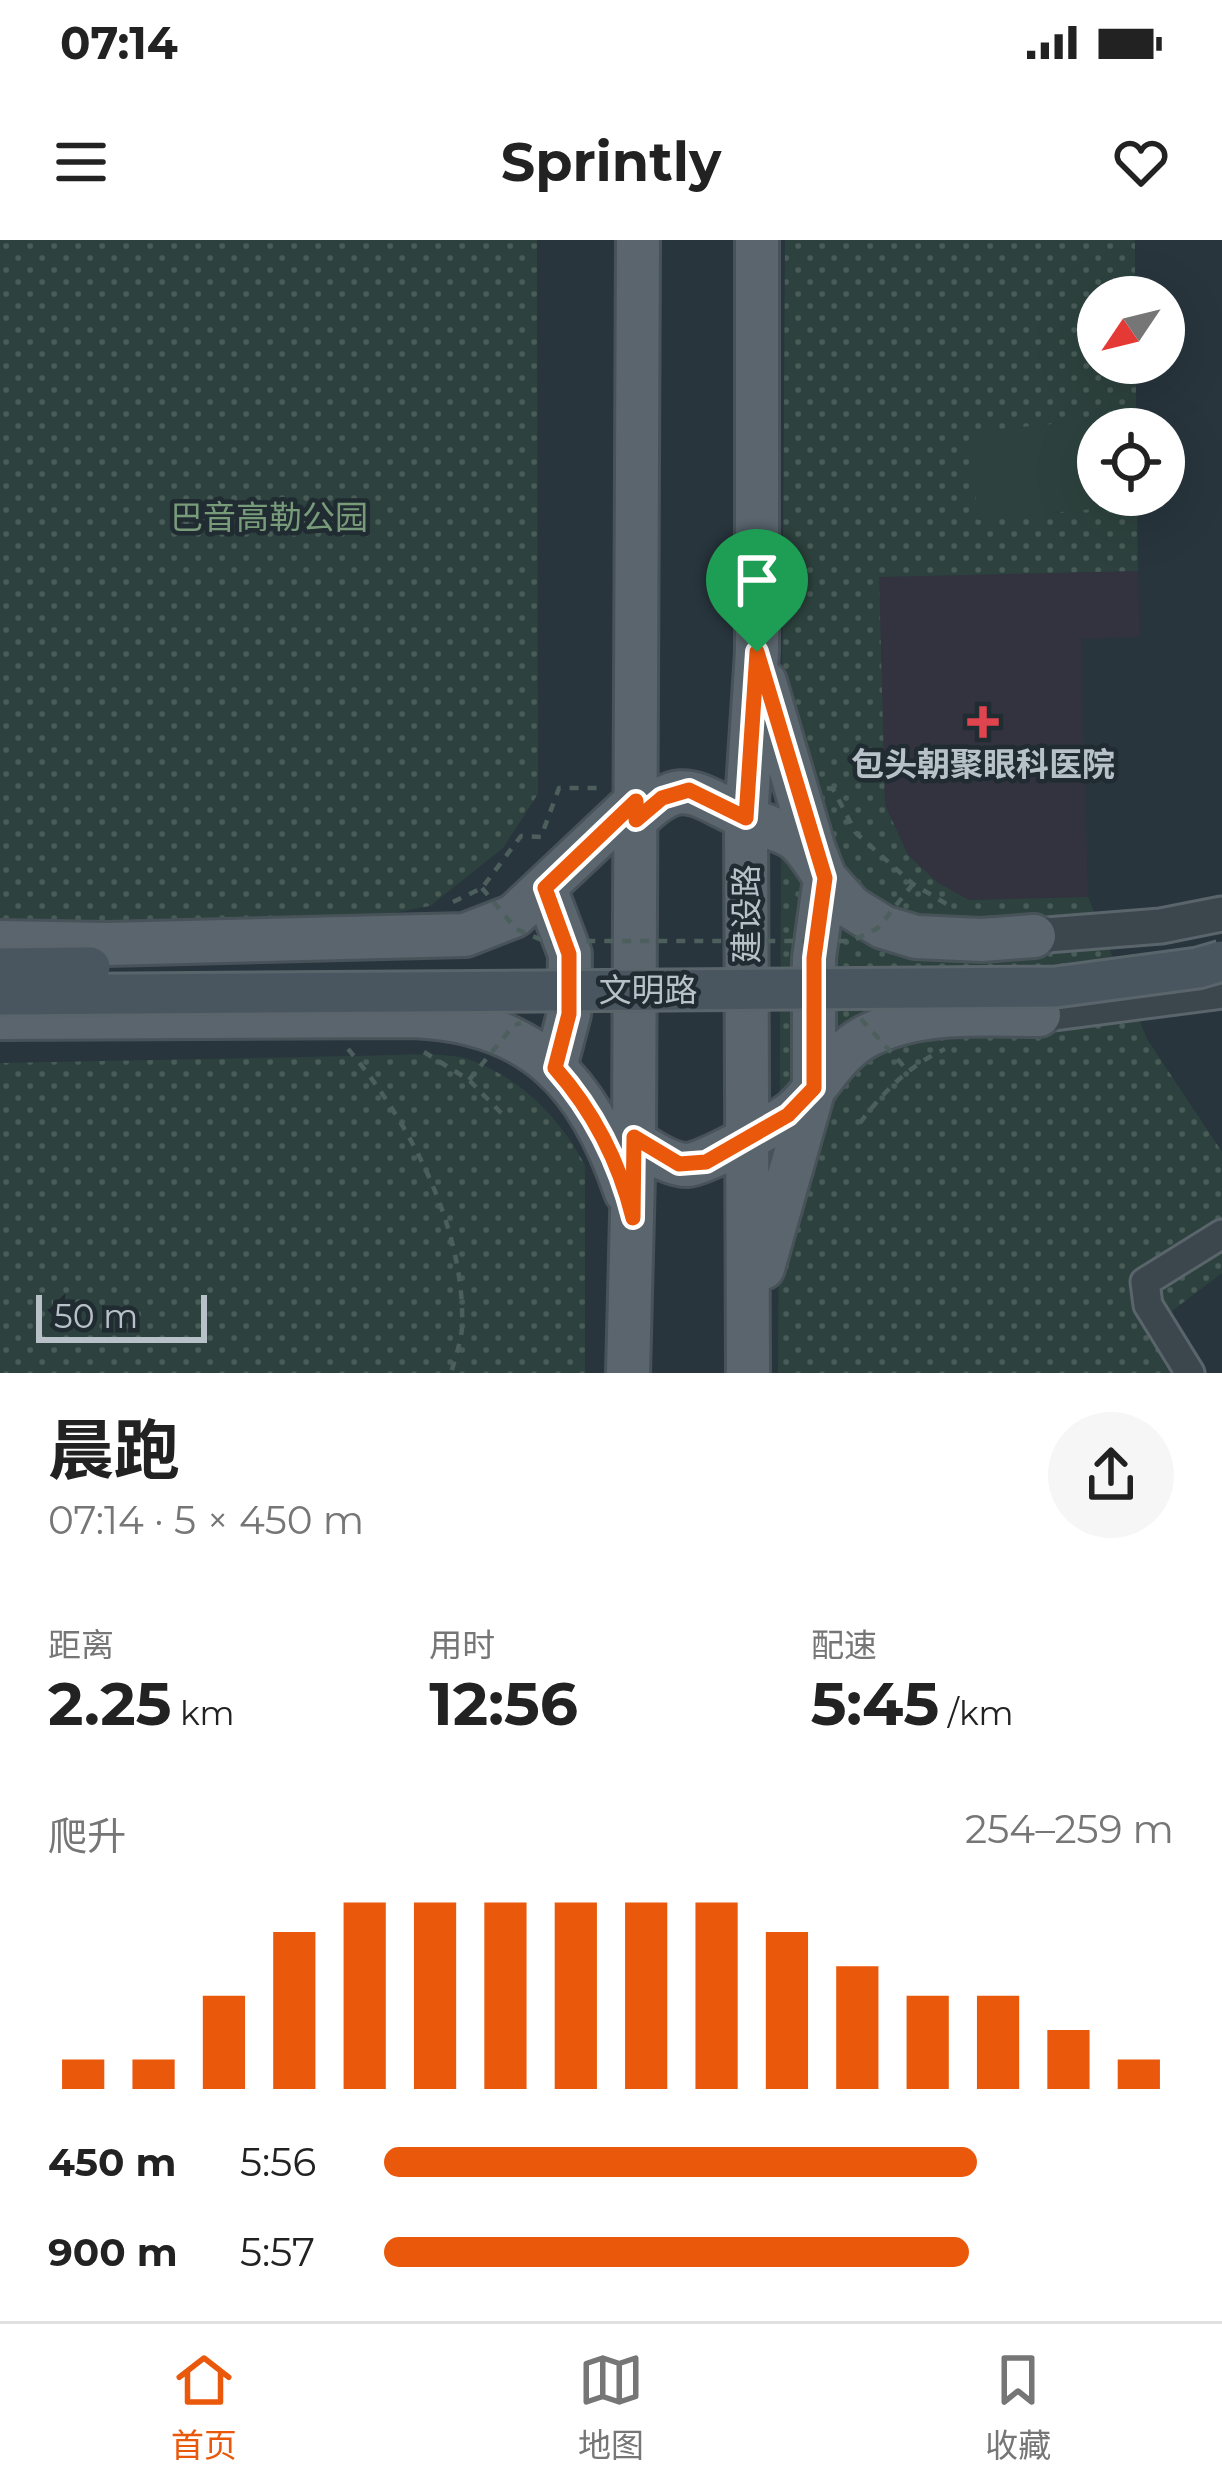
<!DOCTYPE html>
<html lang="zh">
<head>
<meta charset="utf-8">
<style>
	:root { --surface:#fff; --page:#f6f6f6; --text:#222; --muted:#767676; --line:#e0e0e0; --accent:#ea580c }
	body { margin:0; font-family:Montserrat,"Noto Sans SC",sans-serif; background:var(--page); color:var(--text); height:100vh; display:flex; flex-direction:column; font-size:45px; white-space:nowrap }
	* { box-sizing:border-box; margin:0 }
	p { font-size:39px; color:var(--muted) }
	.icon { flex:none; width:66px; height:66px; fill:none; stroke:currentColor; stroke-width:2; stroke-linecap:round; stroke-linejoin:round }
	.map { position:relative; height:1133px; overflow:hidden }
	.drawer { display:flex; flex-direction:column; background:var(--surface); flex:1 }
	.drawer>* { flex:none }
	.needle { width:78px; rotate:235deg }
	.tools { position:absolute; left:1077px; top:36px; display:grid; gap:24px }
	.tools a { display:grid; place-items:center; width:108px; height:108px; border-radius:50%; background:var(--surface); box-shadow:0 12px 48px #0002; font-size:60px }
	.scale { position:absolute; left:36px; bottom:30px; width:171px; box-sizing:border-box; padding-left:12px; border:6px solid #b8c1c8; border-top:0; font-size:33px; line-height:42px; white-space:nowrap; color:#b8c1c8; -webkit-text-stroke:9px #202b32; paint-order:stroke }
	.pin { position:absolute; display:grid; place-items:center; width:102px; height:102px; color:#fff; margin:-123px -51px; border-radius:50% 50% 50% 0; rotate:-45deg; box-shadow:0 0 12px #0007 }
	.pin .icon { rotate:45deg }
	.round { display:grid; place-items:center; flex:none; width:126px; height:126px; border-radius:63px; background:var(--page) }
	.headline { display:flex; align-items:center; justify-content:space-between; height:204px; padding:0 48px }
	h1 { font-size:66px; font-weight:700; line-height:90px }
	.stats { display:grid; grid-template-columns:repeat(3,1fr); gap:18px; height:204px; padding:12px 48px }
	.stats div { display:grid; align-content:center }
	.stats b { font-size:60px; font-weight:700 }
	.stats small { font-size:33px; font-weight:400 }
	.stats p { font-size:33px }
	.chart { height:336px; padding:24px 48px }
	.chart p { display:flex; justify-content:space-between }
	.chart svg { width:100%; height:216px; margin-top:12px; stroke:var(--accent); stroke-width:6 }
	ul { padding:0 48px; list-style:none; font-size:39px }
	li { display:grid; grid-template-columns:192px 144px 1fr; align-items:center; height:90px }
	li i { height:30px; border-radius:15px; background:var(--accent) }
	.status { display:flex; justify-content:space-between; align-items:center; height:84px; padding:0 60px; background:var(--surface); direction:ltr }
	.status svg { height:33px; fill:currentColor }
	header { display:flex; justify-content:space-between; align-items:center; height:156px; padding:0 48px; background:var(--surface); font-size:54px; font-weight:700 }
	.tab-bar { display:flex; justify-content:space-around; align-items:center; height:168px; border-top:3px solid var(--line); background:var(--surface); font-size:33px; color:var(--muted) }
	.tab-bar a { display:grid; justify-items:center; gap:6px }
	.tab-bar .on { color:var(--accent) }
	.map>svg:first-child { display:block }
	.medical { fill:#33333f }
	.grass { fill:url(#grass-dots) }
	.pitch { fill:#2d423e }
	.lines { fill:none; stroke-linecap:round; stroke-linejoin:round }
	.minor-casing { stroke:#59646b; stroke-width:33 }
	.tertiary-casing { stroke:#59646b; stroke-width:39 }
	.primary-casing { stroke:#485259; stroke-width:48 }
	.path { stroke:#4c5f5d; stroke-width:4.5; stroke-dasharray:9 9; stroke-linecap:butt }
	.minor { stroke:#3b464d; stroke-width:27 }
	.tertiary { stroke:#3b464d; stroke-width:33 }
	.primary { stroke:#5a656d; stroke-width:42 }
	.secondary-bridge-casing { stroke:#59646b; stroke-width:45; stroke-linecap:butt }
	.path-bridge { stroke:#4c5f5d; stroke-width:4.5; stroke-dasharray:9 9; stroke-linecap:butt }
	.secondary-bridge { stroke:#4a565f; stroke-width:39 }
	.route-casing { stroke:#fff; stroke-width:24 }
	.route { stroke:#ea580c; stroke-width:15 }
	.health-dot { fill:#e0444e; stroke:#202b32; stroke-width:4.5 }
	.labels { text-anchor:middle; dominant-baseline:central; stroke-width:9; stroke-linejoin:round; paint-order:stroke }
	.park-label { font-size:33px; fill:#789b7a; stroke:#202b32 }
	.poi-label { font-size:33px; font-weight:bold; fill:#b8c1c8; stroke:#202b32 }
	.street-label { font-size:33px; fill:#b8c1c8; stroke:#202b32 }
</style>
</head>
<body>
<div class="status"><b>07:14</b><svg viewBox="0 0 49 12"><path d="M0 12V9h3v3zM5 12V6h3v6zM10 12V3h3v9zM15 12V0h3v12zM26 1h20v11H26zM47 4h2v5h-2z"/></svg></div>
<header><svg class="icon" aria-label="menu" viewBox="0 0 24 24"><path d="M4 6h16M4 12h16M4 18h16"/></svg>Sprintly<svg class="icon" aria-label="heart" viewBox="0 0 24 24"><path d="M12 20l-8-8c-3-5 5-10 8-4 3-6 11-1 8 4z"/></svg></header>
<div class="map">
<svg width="1222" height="1133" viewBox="0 0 1222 1133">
	<defs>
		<pattern id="grass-dots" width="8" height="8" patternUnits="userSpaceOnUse" patternTransform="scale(3)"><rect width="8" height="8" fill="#2d423e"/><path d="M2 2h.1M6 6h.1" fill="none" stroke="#495c58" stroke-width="1.8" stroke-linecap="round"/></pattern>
	</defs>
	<rect width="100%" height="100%" fill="#28353d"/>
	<path class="medical" d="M1138 331 1140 397 1081 399 1088 657 969 660 938 643 908 615 885 565 878 337Z"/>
	<path class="grass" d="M0 0H537L538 554 503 608 430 666 351 681 0 686Z
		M785 0H1135V57H1098V123H1136V189H1098V255H1137L1138 331 879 337 885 565 908 615 938 643 969 660 1088 657 1147 799 1222 912V1033L1168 1074 1207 1133H778Z
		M353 816C381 816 444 811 468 819 521 838 559 877 585 925V1133H0V823Z"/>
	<path class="pitch" d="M1115 178 1116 189H1098V255H1123L1124 266 978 280 969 192Z"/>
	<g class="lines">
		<g class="minor-casing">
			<path id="minor" d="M1190 1133 1148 1065 1145 1042 1222 994"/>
		</g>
		<g class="tertiary-casing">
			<path id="tertiary" d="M1034 696 1161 686 1222 674
				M1039 775 1222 751"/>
		</g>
		<g class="primary-casing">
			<path id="primary" d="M765 442 814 610 825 638 852 668 883 687 916 697 982 700 1034 696
				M636 580C683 533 694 555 745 577 796 600 792 586 825 638L814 718V848L763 1028
				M545 648 570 714 569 774 555 828
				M0 702 107 704 465 695 514 676 636 561
				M0 778 413 776C533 781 589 842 626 952
				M613 892C638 899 662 925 688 925 703 925 782 881 795 870 821 846 833 815 865 797 918 769 981 775 1039 775
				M628 1133 634 897 638 0
				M748 1133 746 578 757 412V0"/>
		</g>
		<path class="path" d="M827 548 833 549 856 593 913 644 950 666
			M453 662 482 648 521 596 541 597 559 548H601
			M348 809C410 882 466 989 462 1088 461 1102 455 1119 451 1133
			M424 812 469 840 507 879
			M860 883C882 853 911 824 945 809"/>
		<use href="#minor" class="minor"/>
		<use href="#tertiary" class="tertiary"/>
		<use href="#primary" class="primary"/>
		<g class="secondary-bridge-casing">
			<path id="secondary-bridge" d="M0 728 90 727
				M0 755 1056 747 1198 728 1222 721"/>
		</g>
		<path class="path-bridge" d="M482 648 516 689 544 701H852L878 688 913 644
			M861 779 909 832
			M469 840 514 785 521 783"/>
		<use href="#secondary-bridge" class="secondary-bridge"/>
	</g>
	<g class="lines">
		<g class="route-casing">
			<path id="route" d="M757 412 825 638 814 718V848L788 875 706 922 679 924 634 897 633 978C619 921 594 872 555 828L569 774V714L545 648 636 561V580L662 558 689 550 746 578Z"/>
		</g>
		<use href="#route" class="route"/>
	</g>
	<path class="health-dot" d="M977 464h12v12h12v12h-12v12h-12v-12h-12v-12h12z"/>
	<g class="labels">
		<g class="park-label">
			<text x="269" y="277">巴音高勒公园</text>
		</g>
		<g class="poi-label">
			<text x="983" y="524">包头朝聚眼科医院</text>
		</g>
		<g class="street-label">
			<text transform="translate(746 674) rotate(-90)">建设路</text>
			<text x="648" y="750">文明路</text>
		</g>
	</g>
</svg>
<div class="tools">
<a><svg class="needle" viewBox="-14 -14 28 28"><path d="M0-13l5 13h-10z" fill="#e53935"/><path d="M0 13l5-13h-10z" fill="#767676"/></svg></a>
<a><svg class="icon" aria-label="locate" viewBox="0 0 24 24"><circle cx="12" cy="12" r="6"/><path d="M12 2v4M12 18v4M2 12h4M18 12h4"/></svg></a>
</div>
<div class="scale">50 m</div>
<div class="pin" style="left:757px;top:412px;background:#1e9e55"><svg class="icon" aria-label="arrive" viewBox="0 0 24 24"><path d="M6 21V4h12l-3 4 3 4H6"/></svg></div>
</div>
<section class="drawer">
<div class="headline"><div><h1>晨跑</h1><p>07:14 · 5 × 450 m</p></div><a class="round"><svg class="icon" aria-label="share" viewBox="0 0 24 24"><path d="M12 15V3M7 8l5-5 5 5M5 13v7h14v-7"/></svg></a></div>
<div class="stats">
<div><p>距离</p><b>2.25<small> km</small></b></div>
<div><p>用时</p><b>12:56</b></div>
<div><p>配速</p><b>5:45<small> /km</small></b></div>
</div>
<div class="chart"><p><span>爬升</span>254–259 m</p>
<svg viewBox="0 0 160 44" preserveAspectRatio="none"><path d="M5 44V38M15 44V38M25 44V25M35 44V12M45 44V6M55 44V6M65 44V6M75 44V6M85 44V6M95 44V6M105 44V12M115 44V19M125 44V25M135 44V25M145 44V32M155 44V38"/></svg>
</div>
<ul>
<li><b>450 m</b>5:56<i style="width:75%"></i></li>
<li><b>900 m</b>5:57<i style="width:74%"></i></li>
</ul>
</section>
<nav class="tab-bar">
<a class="on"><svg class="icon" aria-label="home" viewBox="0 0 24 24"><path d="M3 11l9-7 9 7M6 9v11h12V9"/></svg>首页</a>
<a><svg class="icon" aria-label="map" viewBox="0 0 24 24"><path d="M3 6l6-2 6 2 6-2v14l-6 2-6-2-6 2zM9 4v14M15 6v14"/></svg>地图</a>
<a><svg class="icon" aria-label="saved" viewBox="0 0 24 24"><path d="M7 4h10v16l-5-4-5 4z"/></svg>收藏</a>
</nav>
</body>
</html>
